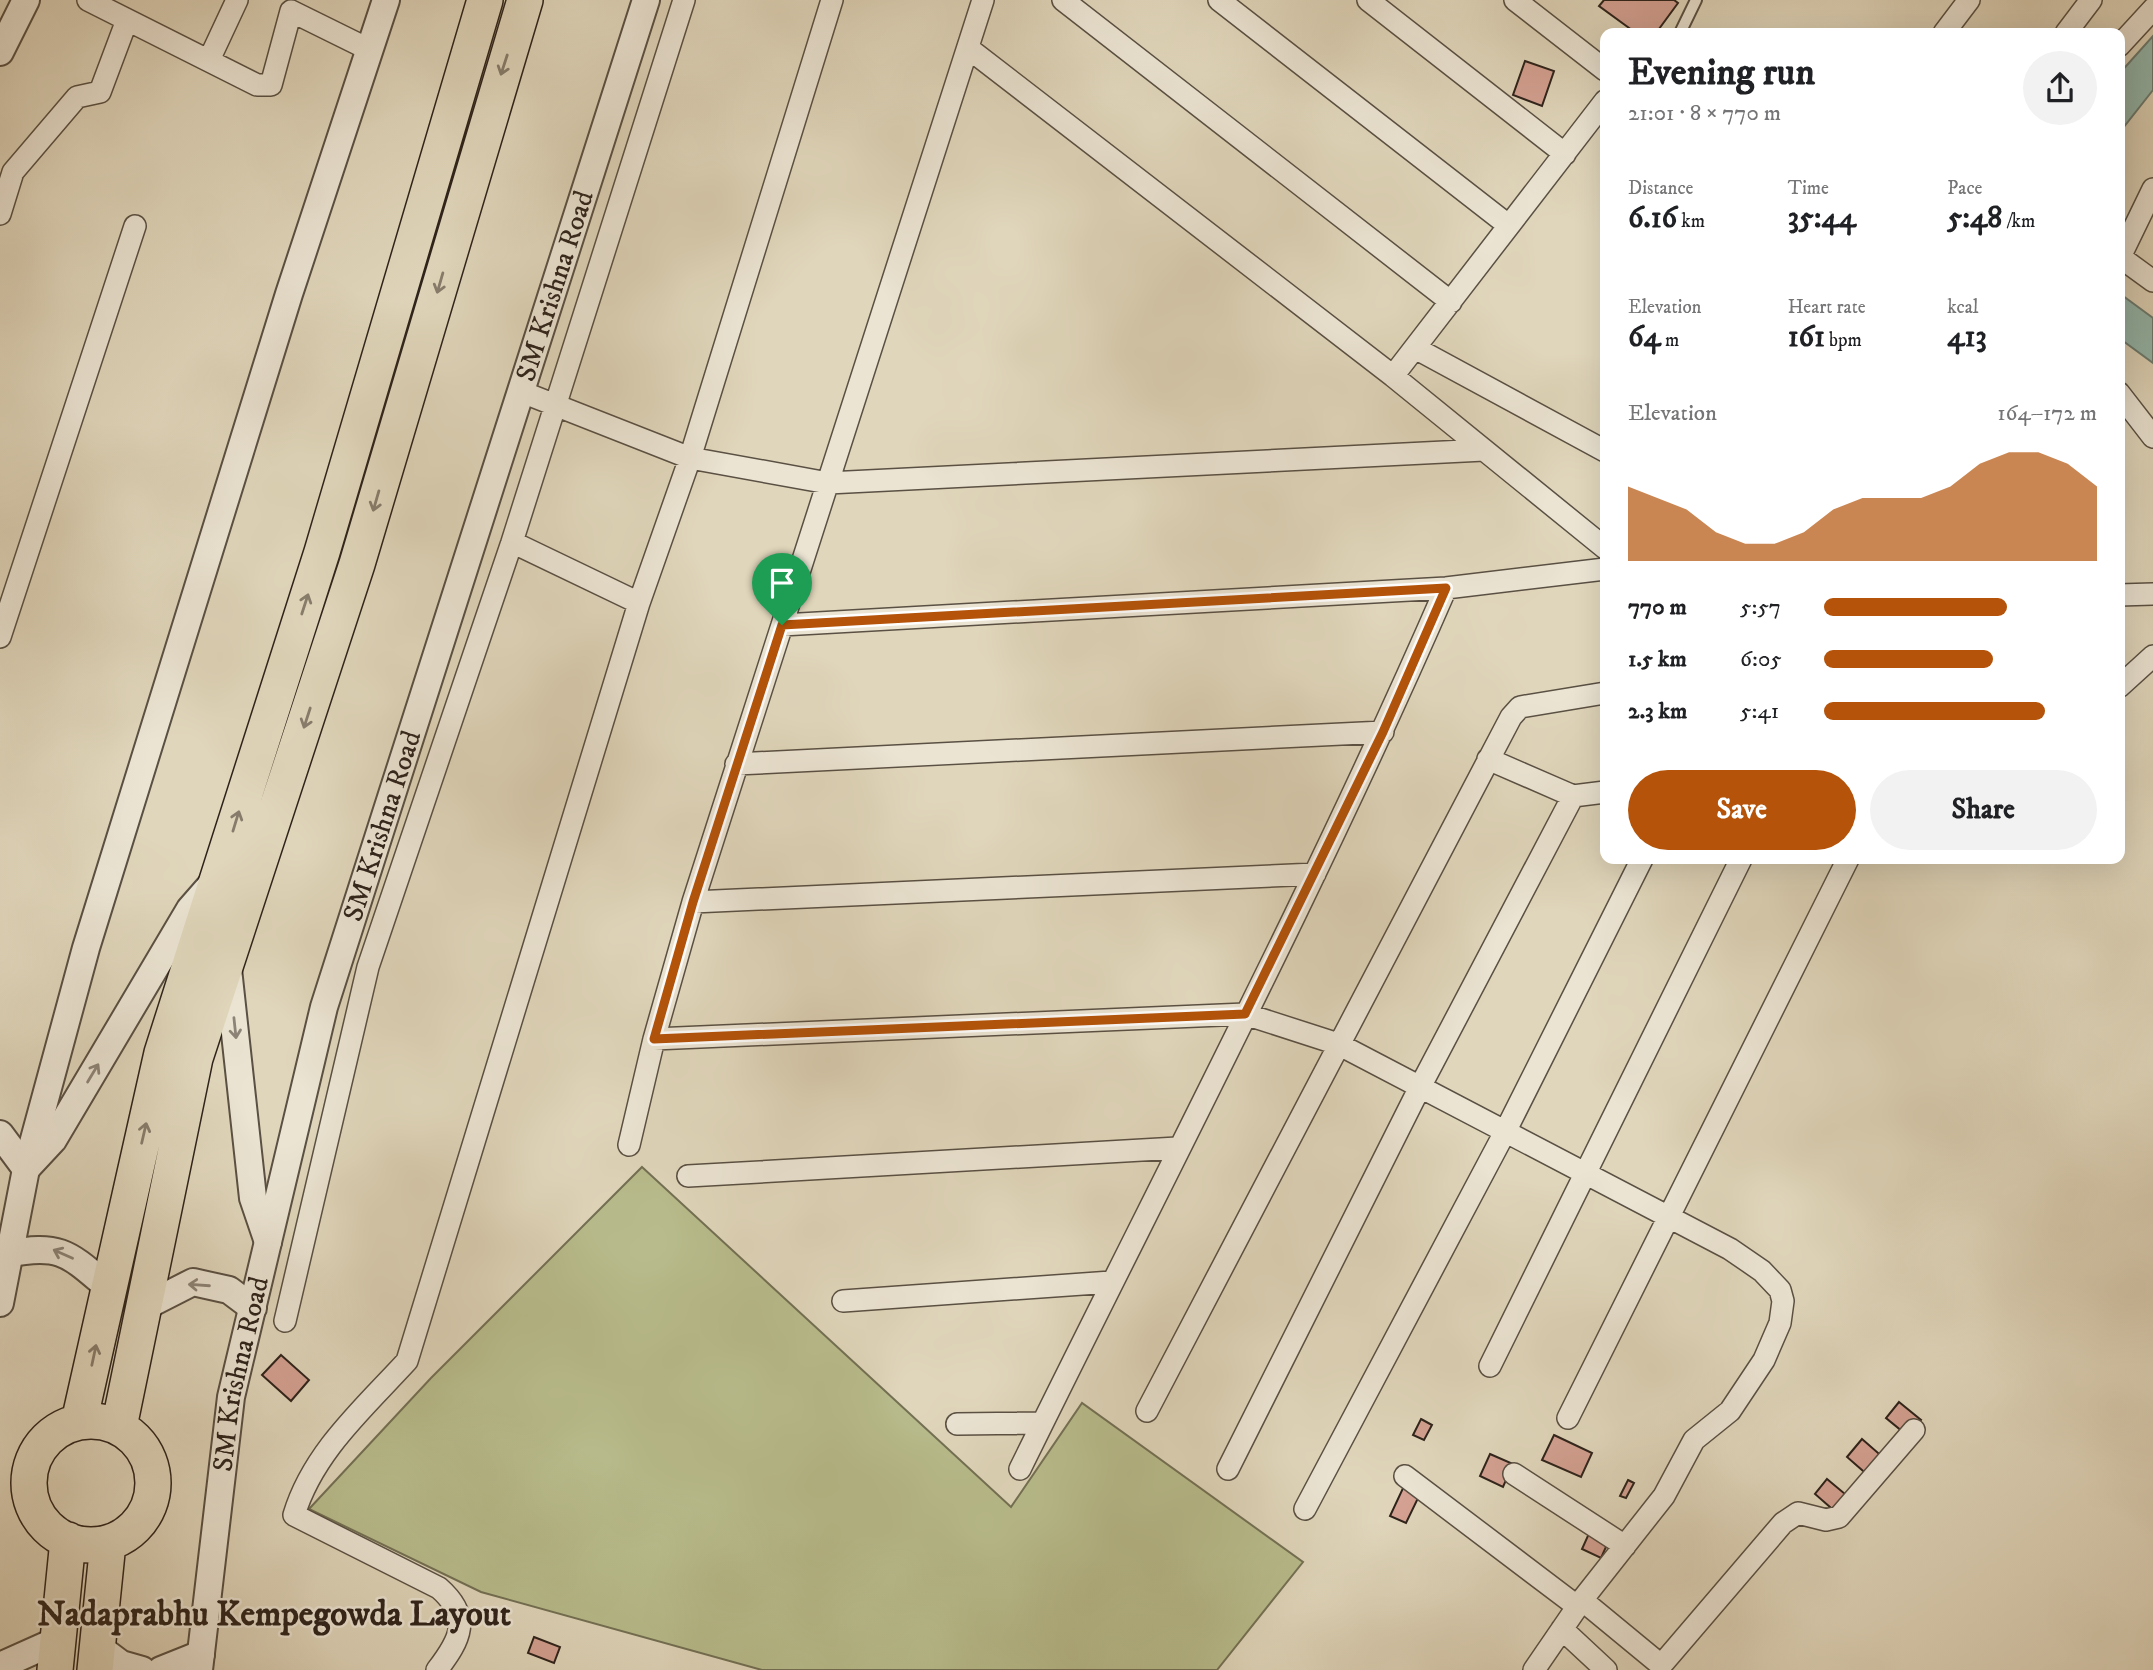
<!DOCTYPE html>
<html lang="en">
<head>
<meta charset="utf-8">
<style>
	:root { --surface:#fff; --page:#f2f2f2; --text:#202124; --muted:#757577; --accent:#b45309 }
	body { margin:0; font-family:"IM FELL DW Pica",serif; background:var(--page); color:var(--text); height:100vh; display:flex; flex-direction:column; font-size:26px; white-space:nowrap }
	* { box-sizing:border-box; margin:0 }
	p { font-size:23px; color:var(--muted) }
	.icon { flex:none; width:38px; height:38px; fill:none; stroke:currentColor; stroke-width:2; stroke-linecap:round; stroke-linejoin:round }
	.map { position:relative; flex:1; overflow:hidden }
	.details { position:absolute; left:1600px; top:28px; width:525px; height:836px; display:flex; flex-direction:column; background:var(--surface); border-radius:14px; box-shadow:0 7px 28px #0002 }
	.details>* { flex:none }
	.pin { position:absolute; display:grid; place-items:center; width:60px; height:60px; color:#fff; margin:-72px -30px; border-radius:50% 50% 50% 0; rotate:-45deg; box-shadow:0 0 7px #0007 }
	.pin .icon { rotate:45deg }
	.round { display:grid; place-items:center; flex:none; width:74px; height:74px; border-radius:37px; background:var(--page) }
	.summary { display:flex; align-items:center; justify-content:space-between; height:119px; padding:0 28px }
	h1 { font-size:38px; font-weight:800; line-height:52px }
	.metrics { display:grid; grid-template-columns:repeat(3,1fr); gap:10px; height:119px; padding:7px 28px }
	.metrics div { display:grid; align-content:center }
	.metrics b { font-size:30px; font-weight:800 }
	.metrics small { font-size:19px; font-weight:400 }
	.metrics p { font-size:19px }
	.chart { height:196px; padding:14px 28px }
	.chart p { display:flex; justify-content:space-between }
	.chart svg { width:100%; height:126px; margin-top:7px; fill:var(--accent); opacity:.7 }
	.primary-button { display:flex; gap:14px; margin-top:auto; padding:14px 28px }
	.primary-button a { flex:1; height:80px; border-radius:42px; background:var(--accent); color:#fff; font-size:28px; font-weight:800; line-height:80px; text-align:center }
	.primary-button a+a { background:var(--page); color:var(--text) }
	ul { padding:0 28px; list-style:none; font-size:23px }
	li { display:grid; grid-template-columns:112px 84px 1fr; align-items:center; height:52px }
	li i { height:18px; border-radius:9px; background:var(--accent) }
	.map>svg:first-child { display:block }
	.green { fill:#b8bc8c; stroke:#737054; stroke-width:2 }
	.water { fill:#94b9ae; stroke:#6b7d73; stroke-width:2 }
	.building { fill:#d4a192; stroke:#2e231b; stroke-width:2 }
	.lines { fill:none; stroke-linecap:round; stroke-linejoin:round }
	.service-casing { stroke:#5a5043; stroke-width:14 }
	.minor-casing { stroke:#5a5043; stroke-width:24 }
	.tertiary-casing { stroke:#5a5043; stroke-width:30 }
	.trunk-casing { stroke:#2e231b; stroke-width:38 }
	.service { stroke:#ebe4d3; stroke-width:10 }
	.minor { stroke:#ebe4d3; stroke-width:21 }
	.tertiary { stroke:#ebe4d3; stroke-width:26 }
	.trunk { stroke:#e0d6bb; stroke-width:35 }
	.oneway { stroke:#877c6b }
	.oneway2 { stroke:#8c8477 }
	.route-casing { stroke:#fff; stroke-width:14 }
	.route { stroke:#b45309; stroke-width:9 }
	.labels { text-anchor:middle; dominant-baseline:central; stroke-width:5; stroke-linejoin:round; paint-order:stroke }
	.street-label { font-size:28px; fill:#2e231b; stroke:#ebe4d3 }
	.district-label { font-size:35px; font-weight:bold; fill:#2e231b; stroke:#ebe4d3 }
</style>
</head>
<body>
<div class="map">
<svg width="2153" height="1670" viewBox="0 0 2153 1670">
	<rect width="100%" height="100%" fill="#e0d6bb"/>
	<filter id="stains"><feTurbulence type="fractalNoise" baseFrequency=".00286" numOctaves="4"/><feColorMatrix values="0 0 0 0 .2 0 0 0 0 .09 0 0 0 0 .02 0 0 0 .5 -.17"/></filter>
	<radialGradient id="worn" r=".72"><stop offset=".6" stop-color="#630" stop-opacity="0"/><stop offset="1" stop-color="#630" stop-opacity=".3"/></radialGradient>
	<path class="green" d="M642 1167 1011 1507 1082 1403 1303 1562 1217 1670H762L481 1592 309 1509 431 1378Z"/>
	<path class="water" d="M2153 36V90L2119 133V74Z
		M2119 293 2153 318V363L2119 338Z"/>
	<path class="building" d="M1604 0H1674L1678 3 1656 33H1636L1599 6Z
		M1525 61 1554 71 1542 106 1513 95Z
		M281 1355 309 1380 291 1401 262 1375Z
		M1899 1402 1921 1420 1908 1436 1886 1418Z
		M1421 1419 1432 1425 1424 1440 1413 1435Z
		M1554 1435 1592 1453 1581 1477 1542 1460Z
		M1862 1439 1885 1459 1870 1477 1847 1457Z
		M1490 1454 1513 1464 1503 1487 1480 1476Z
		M1827 1479 1851 1499 1838 1514 1815 1494Z
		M1628 1480 1634 1483 1626 1498 1620 1496Z
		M1404 1486 1420 1494 1406 1523 1390 1516Z
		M1591 1529 1610 1538 1601 1558 1582 1549Z
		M534 1637 560 1647 554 1663 528 1653Z"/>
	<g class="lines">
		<g class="service-casing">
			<path id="service" d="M1680 33 1696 0"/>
		</g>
		<g class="minor-casing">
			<path id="minor" d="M88 0 257 85H271L291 11 370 50
				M1063 0 1451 302
				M1219 0 1508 225
				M1368 0 1565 154
				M1515 0 1605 70
				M1944 33 1969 0
				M2066 33 2091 0
				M2119 46 2153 9
				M968 48 1393 376 1605 548
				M209 60 237 0
				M2153 189 2120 257 2153 281
				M0 214 13 172 77 97 100 92 127 20
				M1415 348 1605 451
				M1393 376 1605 101
				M522 392 690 458 828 483 1484 450
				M2119 393 2153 437
				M512 542 639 603
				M2119 595 2153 594
				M782 625 1446 588 1605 569
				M0 637 135 226
				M2119 687 2153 656
				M1488 759 1573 796 1605 792
				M736 764 1383 732
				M693 902 1315 874
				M654 1039 1245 1014 1338 1044 1730 1249 1762 1271 1780 1290 1783 1301 1780 1323 1764 1360 1730 1411 1694 1440 1664 1496 1582 1600 1534 1670
				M629 1145 654 1039 693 902 983 0
				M688 1176 1177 1148
				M843 1301 1111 1282
				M285 1321 368 967 512 542 684 0
				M1490 1366 1741 859
				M1147 1411 1511 717 1520 707 1605 693
				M1568 1418 1848 859
				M957 1424 1042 1423
				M1020 1469C1164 1176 1316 887 1446 588
				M1228 1469 1420 1087 1573 796
				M1514 1474 1625 1546
				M1405 1476 1578 1607
				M1305 1509 1505 1132 1642 859
				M1582 1600 1656 1661 1664 1662 1783 1523 1798 1513 1826 1520 1839 1517 1914 1430
				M1562 1629 1606 1670
				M437 1670C461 1639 472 1617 439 1588L294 1515C313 1452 364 1408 407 1361L639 603 690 458 832 0"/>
		</g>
		<g class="tertiary-casing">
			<g id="tertiary">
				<path d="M0 52 26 0"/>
				<path d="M228 969 253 1198 268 1242"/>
				<path d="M0 1134 26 1169 53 1140 190 909 211 885"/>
				<path d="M7 1254C61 1243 69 1254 109 1288"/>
				<path d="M0 1303 26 1169 86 948 289 294 386 0"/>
				<path d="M144 1307 193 1282 229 1290 253 1308"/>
				<path d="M97 1646 121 1664 142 1670"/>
				<path d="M0 1666 58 1640"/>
				<path d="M161 1670 201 1654"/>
				<path id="s1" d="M199 1670 231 1397 324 1007 646 0"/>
			</g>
		</g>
		<g class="trunk-casing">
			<path id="trunk" d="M29 1483a62 62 0 1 1 124 0a62 62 0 1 1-124 0Z
				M79 1422 162 1053 322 552 485 0
				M119 1427 195 1058 357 564 525 0
				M55 1670 68 1540
				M95 1670 108 1543"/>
		</g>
		<use href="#service" class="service"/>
		<use href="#minor" class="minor"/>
		<use href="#tertiary" class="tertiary"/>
		<use href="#trunk" class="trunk"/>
	</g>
	<defs><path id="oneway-shaft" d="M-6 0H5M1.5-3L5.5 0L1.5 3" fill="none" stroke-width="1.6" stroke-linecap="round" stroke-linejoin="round" transform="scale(1.75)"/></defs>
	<g class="oneway">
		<use href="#oneway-shaft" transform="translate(504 65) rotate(108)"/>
		<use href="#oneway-shaft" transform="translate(440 283) rotate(106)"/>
		<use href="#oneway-shaft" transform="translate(376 501) rotate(106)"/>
		<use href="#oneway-shaft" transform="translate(305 604) rotate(-72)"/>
		<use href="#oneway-shaft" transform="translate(307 718) rotate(108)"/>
		<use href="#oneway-shaft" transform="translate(236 821) rotate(-73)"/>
		<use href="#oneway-shaft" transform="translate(144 1133) rotate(-77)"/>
		<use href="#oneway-shaft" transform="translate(94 1355) rotate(-78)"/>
	</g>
	<g class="oneway2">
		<use href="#oneway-shaft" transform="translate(235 1028) rotate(84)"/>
		<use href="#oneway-shaft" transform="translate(93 1073) rotate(-59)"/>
		<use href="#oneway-shaft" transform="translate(63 1254) rotate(-156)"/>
		<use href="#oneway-shaft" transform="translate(199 1285) rotate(-176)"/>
	</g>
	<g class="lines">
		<g class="route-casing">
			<path id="route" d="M1446 588 1383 732 1245 1014 654 1039 693 902 782 625Z"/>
		</g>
		<use href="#route" class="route"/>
	</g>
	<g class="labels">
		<g class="street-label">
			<text stroke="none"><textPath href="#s1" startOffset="1433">SM Krishna Road</textPath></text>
			<text stroke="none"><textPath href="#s1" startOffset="866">SM Krishna Road</textPath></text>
			<text stroke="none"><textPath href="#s1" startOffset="299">SM Krishna Road</textPath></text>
		</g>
		<g class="district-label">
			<text x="274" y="1615">Nadaprabhu Kempegowda Layout</text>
		</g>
	</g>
	<rect width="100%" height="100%" filter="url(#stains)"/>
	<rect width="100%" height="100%" fill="url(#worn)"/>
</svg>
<div class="pin" style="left:782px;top:625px;background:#1e9e55"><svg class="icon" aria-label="arrive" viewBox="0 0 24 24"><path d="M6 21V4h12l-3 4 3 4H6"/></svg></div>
<section class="details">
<div class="summary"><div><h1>Evening run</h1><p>21:01 · 8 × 770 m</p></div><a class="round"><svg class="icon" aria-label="share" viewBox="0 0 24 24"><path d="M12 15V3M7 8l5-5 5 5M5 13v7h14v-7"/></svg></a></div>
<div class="metrics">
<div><p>Distance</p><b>6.16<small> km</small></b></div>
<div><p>Time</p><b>35:44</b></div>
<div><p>Pace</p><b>5:48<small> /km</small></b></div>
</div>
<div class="metrics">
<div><p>Elevation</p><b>64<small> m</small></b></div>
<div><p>Heart rate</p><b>161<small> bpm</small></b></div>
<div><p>kcal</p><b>413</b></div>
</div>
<div class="chart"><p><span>Elevation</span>164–172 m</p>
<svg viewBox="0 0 160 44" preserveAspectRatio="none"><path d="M0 44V18L10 22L20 26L30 34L40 38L50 38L60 34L70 26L80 22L90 22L100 22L110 18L120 10L130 6L140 6L150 10L160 18V44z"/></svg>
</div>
<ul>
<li><b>770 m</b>5:57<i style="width:67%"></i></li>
<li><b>1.5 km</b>6:05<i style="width:62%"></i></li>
<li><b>2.3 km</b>5:41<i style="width:81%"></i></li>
</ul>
<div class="primary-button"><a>Save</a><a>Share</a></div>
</section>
</div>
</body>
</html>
